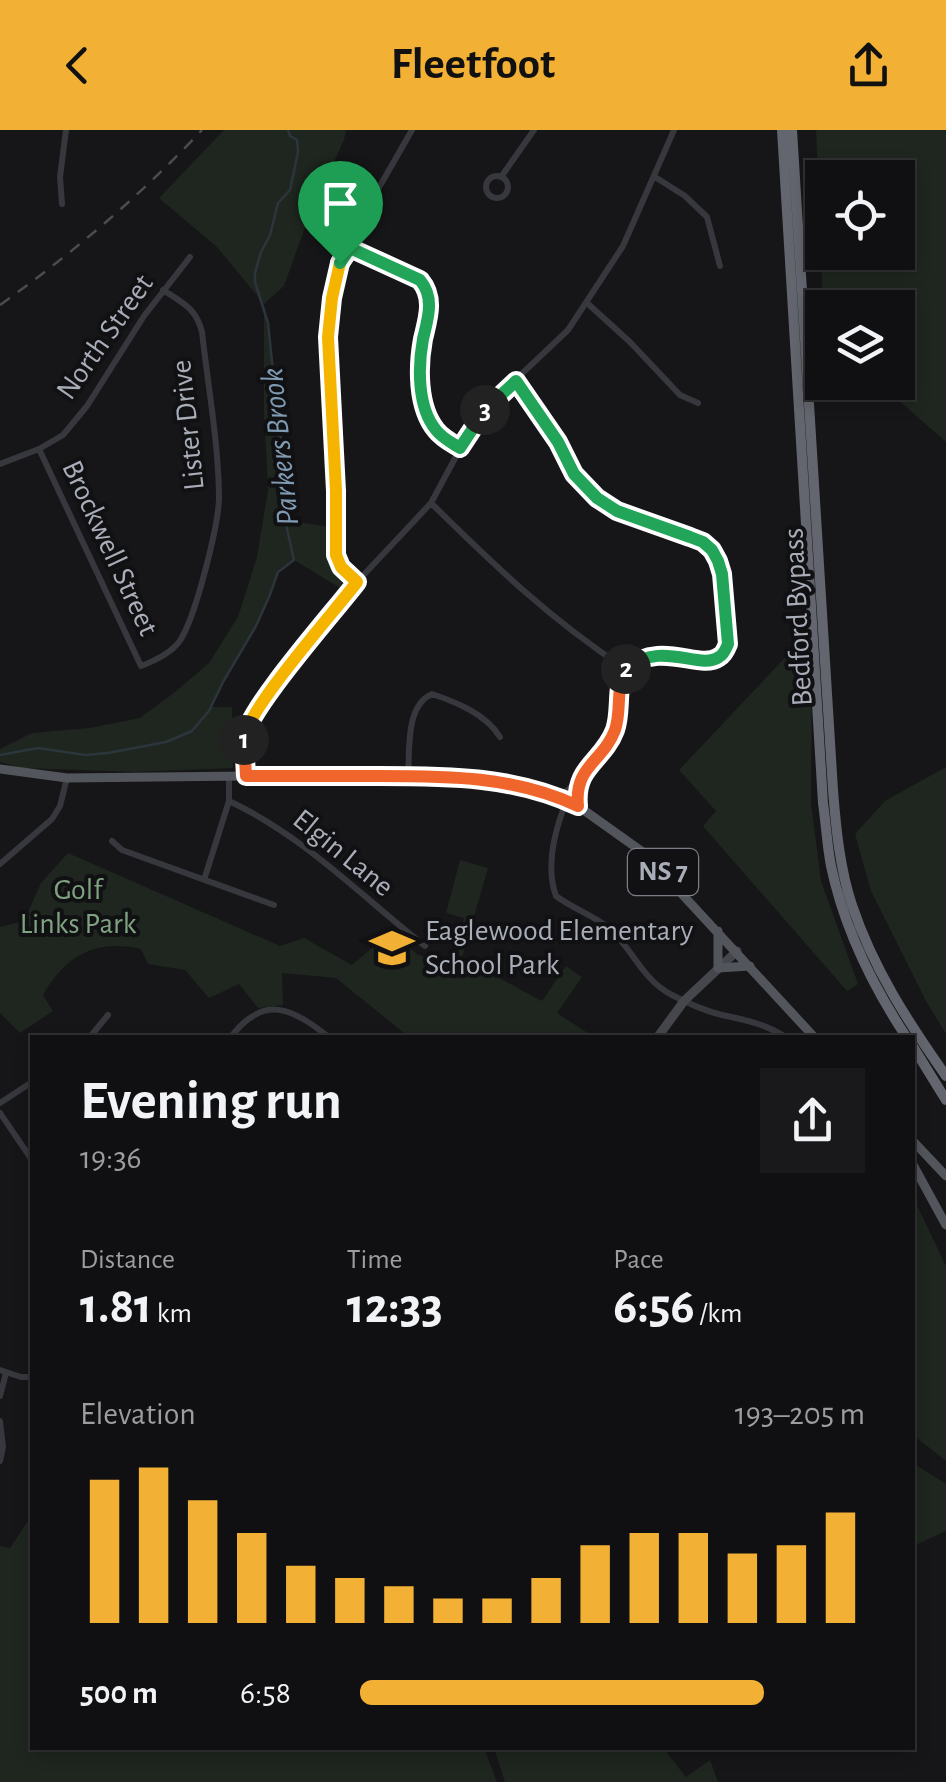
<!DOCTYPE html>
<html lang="en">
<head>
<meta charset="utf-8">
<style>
	:root { --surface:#101012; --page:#19191b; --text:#f1f3f6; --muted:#9c9d9f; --line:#303032; --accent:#f2b134 }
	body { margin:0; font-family:"Alegreya Sans",sans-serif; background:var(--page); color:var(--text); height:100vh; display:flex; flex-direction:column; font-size:38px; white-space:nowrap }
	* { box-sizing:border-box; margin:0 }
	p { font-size:32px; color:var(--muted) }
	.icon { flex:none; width:55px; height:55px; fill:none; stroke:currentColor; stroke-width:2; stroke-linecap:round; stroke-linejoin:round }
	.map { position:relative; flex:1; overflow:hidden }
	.sheet { position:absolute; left:30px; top:905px; width:885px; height:715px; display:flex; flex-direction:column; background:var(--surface); border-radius:0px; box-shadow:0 5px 15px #0003,0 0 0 2px var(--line) }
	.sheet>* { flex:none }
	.buttons { position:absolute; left:805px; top:30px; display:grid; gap:20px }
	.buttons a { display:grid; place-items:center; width:110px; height:110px; border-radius:0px; background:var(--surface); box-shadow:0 5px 15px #0003,0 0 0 2px var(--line); font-size:50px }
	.pin { position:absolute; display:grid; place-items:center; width:85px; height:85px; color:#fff; margin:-102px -42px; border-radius:50% 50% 50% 0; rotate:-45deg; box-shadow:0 0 10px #0007 }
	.pin .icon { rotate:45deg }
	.km { position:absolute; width:50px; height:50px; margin:-25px; border-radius:50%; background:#222; color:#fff; font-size:28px; line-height:50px; text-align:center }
	.round { display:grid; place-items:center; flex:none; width:105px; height:105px; border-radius:0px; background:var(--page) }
	.summary { display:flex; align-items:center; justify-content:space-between; height:170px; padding:0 50px }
	h1 { font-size:55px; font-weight:700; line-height:75px }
	.figures { display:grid; grid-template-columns:repeat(3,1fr); gap:15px; height:170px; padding:10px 50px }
	.figures div { display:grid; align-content:center }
	.figures b { font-size:50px; font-weight:700 }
	.figures small { font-size:28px; font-weight:400 }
	.figures p { font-size:28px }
	.chart { height:280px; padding:20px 50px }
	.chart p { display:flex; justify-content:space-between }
	.chart svg { width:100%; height:180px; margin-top:10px; stroke:var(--accent); stroke-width:6 }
	ul { padding:0 50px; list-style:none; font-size:32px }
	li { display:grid; grid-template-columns:160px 120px 1fr; align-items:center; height:75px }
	li i { height:25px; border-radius:12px; background:var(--accent) }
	header { display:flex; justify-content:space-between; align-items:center; height:130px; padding:0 50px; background:var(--accent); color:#111; font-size:45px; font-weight:700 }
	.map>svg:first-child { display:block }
	.green { fill:#1e261f; fill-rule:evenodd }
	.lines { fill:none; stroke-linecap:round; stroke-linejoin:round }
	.stream { stroke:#2c353c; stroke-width:2.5 }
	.street { stroke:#37383d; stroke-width:6 }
	.secondary { stroke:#45474d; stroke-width:9 }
	.primary { stroke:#53555c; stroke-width:9 }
	.highway { stroke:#63666e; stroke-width:10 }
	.rail { stroke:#4a4c52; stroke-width:2.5; stroke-dasharray:12 10; stroke-linecap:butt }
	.split-1-casing { stroke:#fff; stroke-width:20 }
	.split-2-casing { stroke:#fff; stroke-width:20 }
	.split-3-casing { stroke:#fff; stroke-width:20 }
	.split-4-casing { stroke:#fff; stroke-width:20 }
	.split-1 { stroke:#f5b400; stroke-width:12 }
	.split-2 { stroke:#f0652b; stroke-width:12 }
	.split-3 { stroke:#22a559; stroke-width:12 }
	.split-4 { stroke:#22a559; stroke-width:12 }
	.labels { text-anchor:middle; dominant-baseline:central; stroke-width:8; stroke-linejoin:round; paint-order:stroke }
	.shield { fill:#111113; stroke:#7b7e86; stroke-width:2.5 }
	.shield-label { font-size:28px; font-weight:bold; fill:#a8adb8 }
	.street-label { font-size:30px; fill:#a8adb8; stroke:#111113 }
	.park-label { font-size:30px; fill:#7fa381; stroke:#111113 }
	.poi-label { font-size:30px; fill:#a8adb8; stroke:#111113; text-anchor:start }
	.water-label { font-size:32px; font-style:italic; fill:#7f9bb3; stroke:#111113 }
</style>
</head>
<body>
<header><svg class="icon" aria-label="back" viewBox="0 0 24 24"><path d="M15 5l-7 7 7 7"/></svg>Fleetfoot<svg class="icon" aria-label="share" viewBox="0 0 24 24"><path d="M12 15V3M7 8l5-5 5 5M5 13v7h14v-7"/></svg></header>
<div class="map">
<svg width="946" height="1652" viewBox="0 0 946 1652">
	<rect width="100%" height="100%" fill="#161618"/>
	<path class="green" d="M224 0H346L344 10 308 89 284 156 264 174 273 241 281 266 280 303 288 342 285 390 336 398 338 439 346 448V452L340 458 294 430 278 442 258 491 223 552 212 577H232L233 638 135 642 22 638 0 632V619L32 603 90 598 140 588 175 562 209 533 238 487 257 427 268 360 264 282V174L217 117 159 68Z
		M816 0H946V312L879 253 898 252V178L823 177ZM822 48H898V122H822Z
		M812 499 811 673 821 751 858 854 847 861 703 696 716 681 679 640Z
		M946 637V904L926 871 871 761 855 704 885 671Z
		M68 723 280 816 304 808 352 835 391 802 418 825 427 827 448 842 464 788 446 783 460 730 488 738 462 828 542 871 566 836 582 847 557 883 594 907H409L336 848 282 843 283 875 258 878 239 854 209 868 185 840 148 834 141 819C96 809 66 825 43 865L53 881 20 903 0 883V797L24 791 41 753Z
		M913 1067 946 1136V1331L913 1305Z
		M913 1333 946 1354V1401L913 1416Z
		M32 1385V1618H484L497 1652H0V1416L10 1418Z
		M494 1618H663L686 1647 710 1630 718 1652H505Z"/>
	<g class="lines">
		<path class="stream" d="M0 625 38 618 85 625 108 623 166 612 192 601 209 581 223 552 256 496 269 467 278 442 294 430 285 390 288 342 280 303 281 266 273 241 268 193 255 152V143L261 122 270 105 278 73 290 60 298 22 297 10 290 6 288 0"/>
		<path class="street" d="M486 57a11 11 0 1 1 22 0a11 11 0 1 1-22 0Z
			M501 47 534 0
			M655 47 685 66 707 87 720 136
			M62 74 60 47 66 0
			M350 118 420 150C437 170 426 193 422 216 418 242 419 279 436 300 442 308 452 313 460 319
			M587 173 630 212 680 265 698 273
			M516 251 558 312 574 344 597 368 617 381 703 412C709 418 715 423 718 430 722 439 730 506 728 515 727 518 721 526 719 527 698 541 647 505 624 542 616 556 620 573 617 588 613 613 580 655 557 667
			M39 319 141 536C154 531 170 524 179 512 195 490 220 391 219 364 218 310 208 256 202 202 196 178 183 173 163 160
			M0 334 39 319 63 305 87 276 144 186 190 127
			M431 373C495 436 551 490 626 539
			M357 452 341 437 336 425 337 361 328 207 332 168 340 133 350 118 365 82 412 0
			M246 646 244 601 252 587 357 452 431 373 460 319 489 275 568 200 623 116 674 0
			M408 646C410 620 405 576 432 564 456 572 486 584 500 607
			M229 671C304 706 361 766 425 816
			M566 672C555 700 545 736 556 766 572 778 594 786 609 798 633 819 642 850 672 865 687 873 706 881 722 885 746 890 766 894 787 908
			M578 676 579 652
			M112 711 122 720 274 775
			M0 734 52 689 60 676 67 648
			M204 750 229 671V646
			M89 908 108 885
			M230 908C264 863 292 878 330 908
			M0 973 32 952
			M0 983 32 1030
			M0 1240 21 1247H32
			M0 1266 6 1243
			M0 1291 3 1317 0 1331"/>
		<path class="secondary" d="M657 908 684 871 737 821"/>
		<path class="primary" d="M0 639 67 648 246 646 467 647 509 652 549 664 578 676 644 723 815 908
			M718 801V838L750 836
			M912 1010 946 1046
			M912 1033 946 1095"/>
		<path class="highway" d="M782 0 823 673C826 694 827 715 831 736 844 798 872 855 907 908
			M792 0 833 660C836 699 840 739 852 775 873 838 908 892 946 946
			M912 915 946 970"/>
		<path class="rail" d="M0 175C73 123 141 65 202 0"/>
	</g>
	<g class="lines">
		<g class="split-1-casing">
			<path id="split-1" d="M244 610C244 583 335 481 357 452L341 437 336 425V361L328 207 332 168 340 133"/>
		</g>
		<g class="split-2-casing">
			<path id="split-2" d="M244 610 246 646C290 646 334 646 379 646 448 646 514 646 578 676 574 636 603 632 615 600 622 580 615 558 626 539"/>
		</g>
		<g class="split-3-casing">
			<path id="split-3" d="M485 280 516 251 558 312 574 344 597 368 617 381 690 407 703 412 712 420 718 431 722 444 728 514C726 519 723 525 719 527 699 541 662 509 626 539"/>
		</g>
		<g class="split-4-casing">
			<path id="split-4" d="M340 133 350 118 420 150C435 168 428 188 423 209 418 236 417 277 436 300 442 308 452 313 460 318L485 280"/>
		</g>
		<use href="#split-1" class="split-1"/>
		<use href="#split-2" class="split-2"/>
		<use href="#split-3" class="split-3"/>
		<use href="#split-4" class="split-4"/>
	</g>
	<defs>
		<g id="school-bare" transform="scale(3.45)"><path d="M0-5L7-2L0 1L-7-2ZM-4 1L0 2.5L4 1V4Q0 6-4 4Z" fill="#f2b134" stroke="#111113" stroke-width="2.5" paint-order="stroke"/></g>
	</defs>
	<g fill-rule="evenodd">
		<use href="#school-bare" x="392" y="818"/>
	</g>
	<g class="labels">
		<rect class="shield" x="628" y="719" width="70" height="46" rx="8"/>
		<g class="shield-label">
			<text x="663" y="742">NS 7</text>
		</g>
		<g class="street-label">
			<text transform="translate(105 207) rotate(-55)">North Street</text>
			<text transform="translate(188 295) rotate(-96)">Lister Drive</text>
			<text transform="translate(110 418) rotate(65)">Brockwell Street</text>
			<text transform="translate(798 487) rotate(-93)">Bedford Bypass</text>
			<text transform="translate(343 723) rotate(39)">Elgin Lane</text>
		</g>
		<g class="park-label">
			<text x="78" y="760">Golf<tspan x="78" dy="34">Links Park</tspan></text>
		</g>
		<g class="poi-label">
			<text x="425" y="801">Eaglewood Elementary<tspan x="425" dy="34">School Park</tspan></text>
		</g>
		<g class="water-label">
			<text transform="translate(280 317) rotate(-96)">Parkers Brook</text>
		</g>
	</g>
</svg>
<div class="buttons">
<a><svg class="icon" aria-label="locate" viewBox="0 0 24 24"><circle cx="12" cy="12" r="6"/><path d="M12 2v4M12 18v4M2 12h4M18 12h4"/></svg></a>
<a><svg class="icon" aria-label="layers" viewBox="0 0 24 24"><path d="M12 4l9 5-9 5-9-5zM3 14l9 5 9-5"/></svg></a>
</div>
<div class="pin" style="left:340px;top:133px;background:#1e9e55"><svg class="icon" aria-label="arrive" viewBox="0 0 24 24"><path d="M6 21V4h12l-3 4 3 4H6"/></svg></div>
<b class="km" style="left:244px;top:610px">1</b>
<b class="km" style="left:626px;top:539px">2</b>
<b class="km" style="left:485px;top:280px">3</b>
<section class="sheet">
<div class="summary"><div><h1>Evening run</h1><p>19:36</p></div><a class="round"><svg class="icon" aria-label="share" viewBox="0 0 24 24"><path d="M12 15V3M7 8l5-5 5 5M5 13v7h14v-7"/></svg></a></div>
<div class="figures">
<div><p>Distance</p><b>1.81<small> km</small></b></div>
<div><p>Time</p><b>12:33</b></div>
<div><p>Pace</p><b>6:56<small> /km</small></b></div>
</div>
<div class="chart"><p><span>Elevation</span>193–205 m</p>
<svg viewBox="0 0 160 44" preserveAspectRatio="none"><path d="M5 44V9M15 44V6M25 44V14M35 44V22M45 44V30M55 44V33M65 44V35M75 44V38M85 44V38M95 44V33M105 44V25M115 44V22M125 44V22M135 44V27M145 44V25M155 44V17"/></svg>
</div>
<ul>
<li><b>500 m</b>6:58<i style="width:80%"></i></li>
</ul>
</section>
</div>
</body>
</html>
